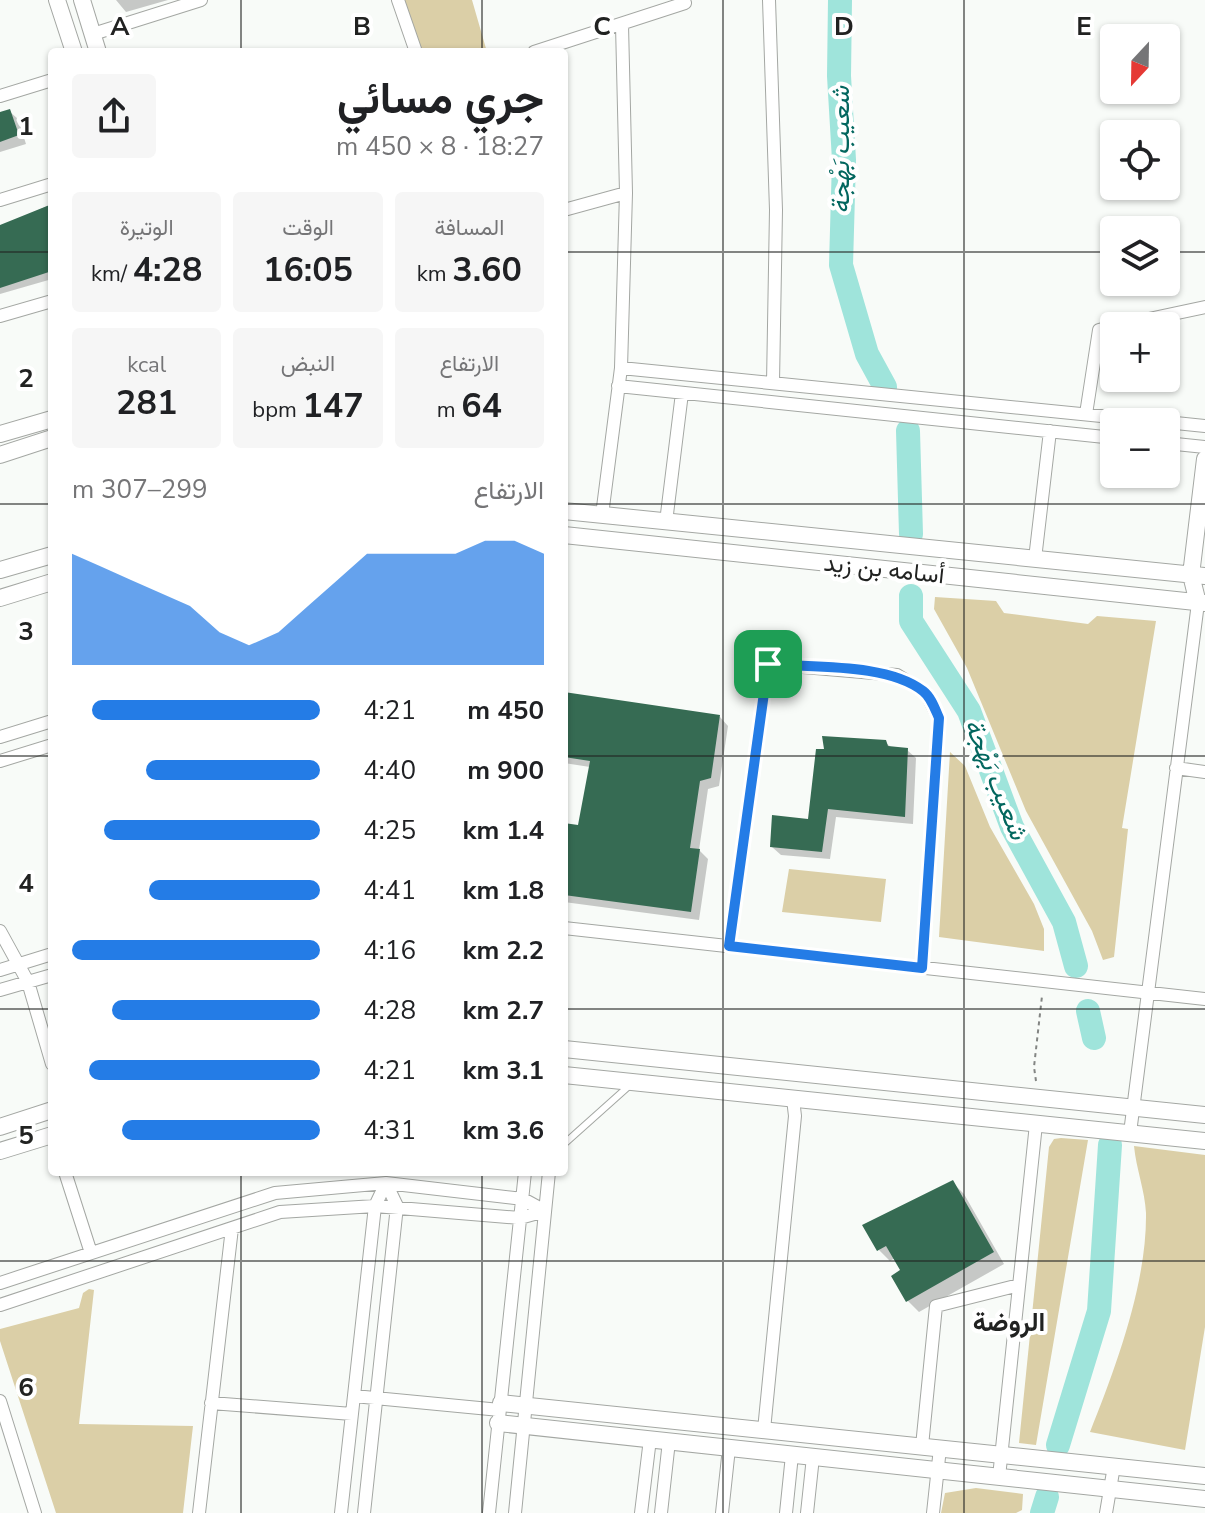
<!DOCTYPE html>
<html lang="ar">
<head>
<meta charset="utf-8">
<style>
	:root { --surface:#fff; --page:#f6f6f6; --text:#202124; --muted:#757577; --accent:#247ce6 }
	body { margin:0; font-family:"Nunito Sans",Vazirmatn,sans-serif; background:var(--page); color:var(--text); direction:rtl; height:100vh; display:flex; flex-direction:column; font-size:30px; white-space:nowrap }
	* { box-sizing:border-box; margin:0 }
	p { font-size:26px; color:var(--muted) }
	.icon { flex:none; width:44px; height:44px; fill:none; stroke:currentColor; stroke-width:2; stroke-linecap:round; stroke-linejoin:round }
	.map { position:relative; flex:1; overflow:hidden; direction:ltr }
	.sheet { position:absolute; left:48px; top:48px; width:520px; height:1128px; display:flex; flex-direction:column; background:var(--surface); border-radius:8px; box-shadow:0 2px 6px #0004; direction:rtl }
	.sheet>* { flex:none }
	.needle { width:52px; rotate:202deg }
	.buttons { position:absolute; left:1100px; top:24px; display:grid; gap:16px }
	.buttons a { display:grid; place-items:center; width:80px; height:80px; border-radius:8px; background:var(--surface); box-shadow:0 2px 6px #0004; font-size:40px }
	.pin { position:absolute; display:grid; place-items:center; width:68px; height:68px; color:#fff; margin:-34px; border-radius:16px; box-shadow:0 4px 12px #0006 }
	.round { display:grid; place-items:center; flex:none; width:84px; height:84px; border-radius:8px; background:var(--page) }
	.head { display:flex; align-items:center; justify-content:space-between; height:136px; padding:0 24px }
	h1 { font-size:44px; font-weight:700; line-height:60px }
	.figures { display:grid; grid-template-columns:repeat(3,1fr); gap:12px; height:136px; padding:8px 24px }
	.figures div { display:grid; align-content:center; border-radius:8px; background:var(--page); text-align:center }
	.figures b { font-size:34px; font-weight:700 }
	.figures small { font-size:22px; font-weight:400 }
	.figures p { font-size:22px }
	.chart { height:224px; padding:16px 24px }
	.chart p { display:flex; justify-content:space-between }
	.chart svg { width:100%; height:144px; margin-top:8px; fill:var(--accent); opacity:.7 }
	ul { padding:0 24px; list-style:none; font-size:26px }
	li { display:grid; grid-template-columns:128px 96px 1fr; align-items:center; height:60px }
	li i { height:20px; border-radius:10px; background:var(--accent) }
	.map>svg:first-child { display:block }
	.green { fill:#dbcfa7 }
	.shadow { fill:#0003 }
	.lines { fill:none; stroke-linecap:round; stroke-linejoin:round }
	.river { stroke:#9fe4db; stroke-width:24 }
	.building { fill:#366b53 }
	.service-casing { stroke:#a4a7a3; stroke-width:8 }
	.minor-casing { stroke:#a4a7a3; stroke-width:14 }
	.tertiary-casing { stroke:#a4a7a3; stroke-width:18 }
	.path { stroke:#838583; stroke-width:2; stroke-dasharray:4 4; stroke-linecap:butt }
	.service { stroke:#fff; stroke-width:6 }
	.minor { stroke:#fff; stroke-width:12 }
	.tertiary { stroke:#fff; stroke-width:16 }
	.route-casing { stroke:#fff; stroke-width:16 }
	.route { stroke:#247ce6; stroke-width:10 }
	.grid { fill:none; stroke:#212221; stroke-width:2; stroke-opacity:0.55 }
	.labels { text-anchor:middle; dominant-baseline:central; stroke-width:8; stroke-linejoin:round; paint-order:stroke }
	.street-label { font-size:24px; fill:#212221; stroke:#fff }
	.water-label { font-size:26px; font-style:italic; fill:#02665e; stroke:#fff }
	.neighbourhood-label { font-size:26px; font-weight:bold; fill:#212221; stroke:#fff }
	.grid-label { font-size:26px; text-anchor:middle; font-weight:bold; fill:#212221; stroke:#fff; stroke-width:8; stroke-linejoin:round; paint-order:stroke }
</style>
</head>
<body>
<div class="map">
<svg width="1205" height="1513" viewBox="0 0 1205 1513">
	<rect width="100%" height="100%" fill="#f8fbf8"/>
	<path class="green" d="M404 0H472L487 52H422Z
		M935 597 996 601 1004 613 1088 624 1097 616 1156 621 1122 828 1128 829 1114 957 1103 960 1092 931 1026 811 967 668 934 609Z
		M950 752 965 766 990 827 1034 904 1044 929V951L939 937Z
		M789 869 886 879 881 922 782 912Z
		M1061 1138 1088 1140 1036 1445 1019 1443 1049 1147 1054 1139Z
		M1134 1146 1205 1155V1327L1185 1450 1090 1432C1116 1367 1147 1283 1146 1213 1145 1191 1136 1168 1134 1146Z
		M89 1289 94 1290 79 1424 193 1426 183 1513H56L0 1341V1329L79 1308 83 1293Z
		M976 1488 1023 1494 1022 1510 1016 1513H941L945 1493Z"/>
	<path class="shadow" d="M116 0H168L126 12Z
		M9 111 18 119 26 144 0 152V114Z
		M52 204V279L0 294V227Z
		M564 694 720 717 728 726 719 786 708 789 699 850 708 859 699 920 564 902V825L580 827 590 767 564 763Z
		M885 742 892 748 907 750 916 758 913 824 836 817 830 859 781 855 772 847 809 821Z
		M952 1182 964 1194 1004 1264 919 1312 907 1300 903 1271 895 1258 890 1261 879 1250Z"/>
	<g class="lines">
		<path class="river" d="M840 0 839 76 844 160 841 265 867 354 885 387
			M908 431 911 534
			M911 596V621L969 711 1012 827 1064 922 1076 966
			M1088 1011 1094 1038
			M1058 1445 1099 1311 1110 1145
			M1042 1513 1047 1497"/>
	</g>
	<path class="building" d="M10 109 19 135 0 142V112Z
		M52 204V271L0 288V225Z
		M564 692 720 715 711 778 700 781 690 848 700 849 691 912 564 895V823L578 825 590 761 564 757Z
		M822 736 886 740 888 746 908 748 905 817 828 809 822 852 770 847 772 815 808 819 816 749H824Z
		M953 1180 994 1252 906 1302 891 1276 900 1270 886 1246 877 1251 862 1225Z"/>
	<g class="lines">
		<g class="service-casing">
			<path id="service" d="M564 1144 630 1085"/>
		</g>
		<g class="minor-casing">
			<path id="minor" d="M398 0 416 52
				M769 0 776 210 773 383
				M93 34 201 0
				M534 52 685 3
				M0 96 52 80
				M0 200 52 184
				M564 210 626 193
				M0 316 52 301
				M1116 326 1205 307
				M621 368 1161 422
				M618 386 1114 438
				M1086 414 1099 330 1114 326
				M1166 422 1205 426
				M1166 443 1205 447
				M602 515 621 368 626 193 622 25
				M666 522 682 393
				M1035 559 1050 431
				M0 737 52 721
				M0 761 52 745
				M1176 768 1205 772
				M564 928 1205 999
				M0 931 28 982 52 1064
				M729 946 768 664 897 675 926 693 939 718 922 968
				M0 970 52 954
				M0 990 52 975
				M1130 1133 1198 603
				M65 1172 91 1253
				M0 1283 275 1193 386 1183 523 1199 545 1211
				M0 1305 280 1212 375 1206 520 1218 545 1211
				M354 1396 500 1410
				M0 1401 35 1513
				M211 1403 352 1414
				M764 1430 795 1116 793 1099
				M922 1446 936 1306 1019 1285
				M999 1477 1036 1124
				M199 1513 232 1228
				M341 1513 375 1206 386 1183 397 1206 364 1513
				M489 1513 525 1172
				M515 1513 549 1172
				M641 1513 650 1439
				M661 1513 669 1441
				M722 1513 729 1448
				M786 1513 792 1455
				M807 1513 813 1457
				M933 1513 940 1448
				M1106 1513 1114 1466"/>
		</g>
		<g class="tertiary-casing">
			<path id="tertiary" d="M57 0 74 52
				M82 0 98 52
				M0 434 52 419
				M0 455 52 438
				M564 511 1205 576
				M564 535 1205 603
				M0 570 52 555
				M0 598 52 582
				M1198 603 1191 575 1205 459
				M564 1049 1205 1115
				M564 1075 1205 1141
				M0 1127 52 1110
				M0 1151 52 1135
				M501 1403 1205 1476
				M498 1423 1205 1499"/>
		</g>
		<path class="path" d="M1036 1081 1034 1067 1042 996"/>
		<use href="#service" class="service"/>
		<use href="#minor" class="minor"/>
		<use href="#tertiary" class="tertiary"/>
	</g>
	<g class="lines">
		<g class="route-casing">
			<path id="route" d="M768 664C814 668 887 663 923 691 931 697 935 709 939 718L922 968 729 946Z"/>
		</g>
		<use href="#route" class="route"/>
	</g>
	<path class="grid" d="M241 0V52M482 0V52M723 0V1513M964 0V1513M0 252H52M564 252H1114M1166 252H1205M0 504H52M564 504H1205M0 756H52M564 756H1205M0 1009H52M564 1009H1205M241 1172V1513M482 1172V1513M0 1261H1205"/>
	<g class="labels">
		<g class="street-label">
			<text transform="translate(884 569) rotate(6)">أسامه بن زيد</text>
		</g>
		<g class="water-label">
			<text transform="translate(840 150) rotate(-90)">شعيب بَهْجة</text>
			<text transform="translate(996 779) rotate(68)">شعيب بَهْجة</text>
		</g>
		<g class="neighbourhood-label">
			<text x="1009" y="1322">الروضة</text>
		</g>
	</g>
	<g class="grid-label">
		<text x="120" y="35">A</text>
		<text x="362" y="35">B</text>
		<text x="602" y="35">C</text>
		<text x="844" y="35">D</text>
		<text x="1084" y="35">E</text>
		<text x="26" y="135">1</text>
		<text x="26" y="387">2</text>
		<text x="26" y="640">3</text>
		<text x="26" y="892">4</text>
		<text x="26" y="1144">5</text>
		<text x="26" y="1396">6</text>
	</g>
</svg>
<div class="buttons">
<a><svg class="needle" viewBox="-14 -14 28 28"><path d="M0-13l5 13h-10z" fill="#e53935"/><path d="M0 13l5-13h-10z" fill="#757577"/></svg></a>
<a><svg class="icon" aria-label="locate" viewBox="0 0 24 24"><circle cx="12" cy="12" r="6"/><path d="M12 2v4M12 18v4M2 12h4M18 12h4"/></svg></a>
<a><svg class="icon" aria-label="layers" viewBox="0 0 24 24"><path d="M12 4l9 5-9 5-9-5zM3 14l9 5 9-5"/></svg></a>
<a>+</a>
<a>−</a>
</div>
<div class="pin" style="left:768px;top:664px;background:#1e9e55"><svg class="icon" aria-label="arrive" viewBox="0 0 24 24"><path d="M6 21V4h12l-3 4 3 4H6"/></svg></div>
<section class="sheet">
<div class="head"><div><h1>جري مسائي</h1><p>18:27 · 8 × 450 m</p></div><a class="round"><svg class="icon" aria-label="share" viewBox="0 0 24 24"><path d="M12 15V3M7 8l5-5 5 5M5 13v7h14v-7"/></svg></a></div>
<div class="figures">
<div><p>المسافة</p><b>3.60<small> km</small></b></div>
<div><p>الوقت</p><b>16:05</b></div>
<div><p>الوتيرة</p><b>4:28<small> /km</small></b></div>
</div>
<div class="figures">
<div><p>الارتفاع</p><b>64<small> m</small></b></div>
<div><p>النبض</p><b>147<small> bpm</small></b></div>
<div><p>kcal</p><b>281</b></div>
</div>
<div class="chart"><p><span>الارتفاع</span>299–307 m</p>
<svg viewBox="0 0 160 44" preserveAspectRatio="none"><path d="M0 44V10L10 14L20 18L30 22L40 26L50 34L60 38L70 34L80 26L90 18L100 10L110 10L120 10L130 10L140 6L150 6L160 10V44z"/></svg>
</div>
<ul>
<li><b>450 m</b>4:21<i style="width:92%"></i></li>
<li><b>900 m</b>4:40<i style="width:70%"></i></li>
<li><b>1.4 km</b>4:25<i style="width:87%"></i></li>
<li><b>1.8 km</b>4:41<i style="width:69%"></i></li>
<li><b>2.2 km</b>4:16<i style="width:100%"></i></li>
<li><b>2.7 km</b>4:28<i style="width:84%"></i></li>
<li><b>3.1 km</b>4:21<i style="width:93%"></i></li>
<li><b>3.6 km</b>4:31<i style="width:80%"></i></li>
</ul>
</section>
</div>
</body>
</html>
